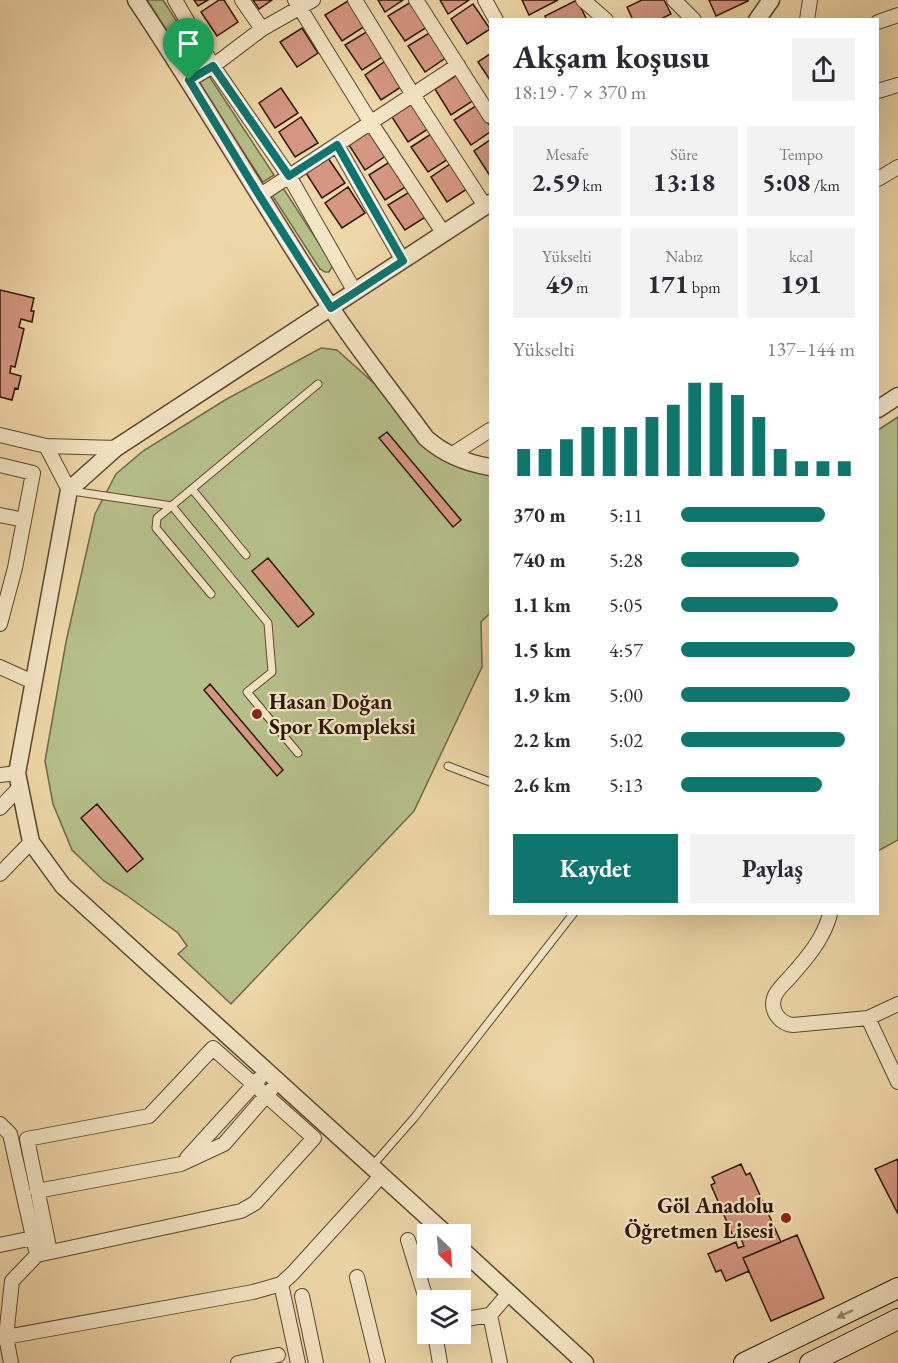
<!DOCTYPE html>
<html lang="tr">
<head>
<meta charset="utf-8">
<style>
	:root { --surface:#fff; --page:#f2f2f3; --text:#2b2b33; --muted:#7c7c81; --accent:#0f766e }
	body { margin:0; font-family:"EB Garamond",serif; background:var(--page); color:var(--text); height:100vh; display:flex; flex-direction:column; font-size:22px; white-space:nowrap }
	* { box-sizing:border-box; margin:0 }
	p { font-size:20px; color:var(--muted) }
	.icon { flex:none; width:33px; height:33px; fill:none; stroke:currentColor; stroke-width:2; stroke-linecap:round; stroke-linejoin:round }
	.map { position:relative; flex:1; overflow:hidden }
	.panel { position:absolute; left:489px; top:18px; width:390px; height:897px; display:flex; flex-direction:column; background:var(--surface); border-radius:0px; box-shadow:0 6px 24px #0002 }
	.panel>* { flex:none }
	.needle { width:39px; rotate:155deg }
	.tools { position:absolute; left:417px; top:1224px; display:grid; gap:12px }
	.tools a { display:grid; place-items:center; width:54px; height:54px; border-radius:0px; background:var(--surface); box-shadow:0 6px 24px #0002; font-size:30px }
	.pin { position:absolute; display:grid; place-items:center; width:51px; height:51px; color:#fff; margin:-62px -26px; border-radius:50% 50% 50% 0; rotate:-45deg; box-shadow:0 0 6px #0007 }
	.pin .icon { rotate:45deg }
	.round { display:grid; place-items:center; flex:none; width:63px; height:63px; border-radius:0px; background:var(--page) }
	.head { display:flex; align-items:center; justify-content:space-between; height:102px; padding:0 24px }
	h1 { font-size:33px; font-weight:700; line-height:45px }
	.stats { display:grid; grid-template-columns:repeat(3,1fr); gap:9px; height:102px; padding:6px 24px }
	.stats div { display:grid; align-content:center; border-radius:0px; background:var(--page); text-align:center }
	.stats b { font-size:26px; font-weight:700 }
	.stats small { font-size:16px; font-weight:400 }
	.stats p { font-size:16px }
	.chart { height:168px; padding:12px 24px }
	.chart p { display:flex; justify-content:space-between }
	.chart svg { width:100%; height:108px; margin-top:6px; stroke:var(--accent); stroke-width:6 }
	.primary-button { display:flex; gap:12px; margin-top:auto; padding:12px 24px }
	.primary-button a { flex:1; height:69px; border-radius:0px; background:var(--accent); color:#fff; font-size:24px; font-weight:700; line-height:69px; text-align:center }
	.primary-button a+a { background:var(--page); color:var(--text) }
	ul { padding:0 24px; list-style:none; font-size:20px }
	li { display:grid; grid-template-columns:96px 72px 1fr; align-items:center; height:45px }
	li i { height:15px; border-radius:8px; background:var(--accent) }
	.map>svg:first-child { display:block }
	.green { fill:#b5bf8a; stroke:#706a49; stroke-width:1.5 }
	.building { fill:#d69782; stroke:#2c1608; stroke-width:1.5 }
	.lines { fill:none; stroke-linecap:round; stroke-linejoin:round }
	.service-casing { stroke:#5c4630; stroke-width:9 }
	.minor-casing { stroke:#5c4630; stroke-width:16 }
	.tertiary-casing { stroke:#5c4630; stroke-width:19 }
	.secondary-casing { stroke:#2c1608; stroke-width:22 }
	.service { stroke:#f4e5c6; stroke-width:7 }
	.minor { stroke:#f4e5c6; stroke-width:14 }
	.tertiary { stroke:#f4e5c6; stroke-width:16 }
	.secondary { stroke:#f4e5c6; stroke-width:20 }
	.oneway { fill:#9a8870 }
	.route-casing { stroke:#fff; stroke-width:12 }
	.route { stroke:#0f766e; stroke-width:8 }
	.poi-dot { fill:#8f2418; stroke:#f4e5c6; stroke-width:2 }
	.labels { text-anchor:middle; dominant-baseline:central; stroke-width:4.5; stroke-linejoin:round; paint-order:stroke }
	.poi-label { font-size:22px; font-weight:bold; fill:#2c1608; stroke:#f4e5c6; text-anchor:start }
</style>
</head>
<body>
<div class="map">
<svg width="898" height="1363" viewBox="0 0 898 1363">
	<rect width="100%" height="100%" fill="#eed7a8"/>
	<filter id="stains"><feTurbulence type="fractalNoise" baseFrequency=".00333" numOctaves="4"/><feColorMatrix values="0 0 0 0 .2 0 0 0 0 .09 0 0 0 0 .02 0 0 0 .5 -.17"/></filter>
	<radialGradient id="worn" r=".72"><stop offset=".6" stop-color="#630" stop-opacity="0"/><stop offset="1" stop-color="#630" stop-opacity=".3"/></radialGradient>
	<path class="green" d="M147 0H163L201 59 190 66Z
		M209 76 274 175 263 182 198 83Z
		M283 188 331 262 332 267 329 272H325L320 269 272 195Z
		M321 348 337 350 386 394 418 442 438 457 490 473V613L481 622 482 667 414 811 231 1004 178 954 187 946 178 933 126 895 104 881 72 850 53 804 45 761 66 642 95 514 116 474 143 451 225 400Z
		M898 417V840L878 851V430Z"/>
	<path class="building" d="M194 0H208L198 6Z
		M219 0H224L238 22 217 36 201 12Z
		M253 0H272L259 9Z
		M378 0H403L385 12Z
		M440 0H469L448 14Z
		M522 0H558L529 15Z
		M577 0 587 20H547L545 16Z
		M642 0H664L671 14 659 20H633L627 7Z
		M709 0H748V1L716 16Z
		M348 1 365 26 342 41 325 15Z
		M411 2 427 27 405 41 388 16Z
		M473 4 490 29 467 44 451 19Z
		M302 28 318 53 297 67 280 42Z
		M368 31 384 56 362 70 345 45Z
		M431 32 447 57 425 72 408 46Z
		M490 54V80L478 62Z
		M387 60 404 85 381 100 365 75Z
		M457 75 474 100 451 115 435 89Z
		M281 88 298 113 275 128 259 103Z
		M414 102 431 127 408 142 392 117Z
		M477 105 490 126V132L471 145 454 120Z
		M301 117 318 143 295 157 279 132Z
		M371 130 387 155 365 170 349 145Z
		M434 132 450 158 428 172 411 147Z
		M490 140V176L474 151Z
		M328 158 345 183 322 198 306 173Z
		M391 161 407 186 385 200 369 175Z
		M453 162 470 187 447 202 431 177Z
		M348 187 365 213 342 228 325 203Z
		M411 191 427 216 405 230 388 205Z
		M0 290 34 298 31 311H34L32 322 21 319 19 327 24 329 15 367 11 366 10 373 21 376 18 389 15 388 12 400 0 397Z
		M387 432 461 520 453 527 379 438Z
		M268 558 314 614 298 627 252 571Z
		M210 684 283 770 277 776 204 690Z
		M97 804 143 859 127 872 81 818Z
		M898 1159V1214L875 1169Z
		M741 1164 746 1175 750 1173 781 1242 743 1258 749 1271 726 1281 721 1270 716 1272 708 1254 736 1242 738 1248 744 1246 739 1234 733 1236 711 1185 715 1183 712 1177Z
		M797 1235 824 1298 771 1321 743 1258Z"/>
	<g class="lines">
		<g class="service-casing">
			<path id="service" d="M192 489 246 555
				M72 491 172 506 268 623 272 672 247 692 298 753
				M211 594 156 528 157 518 318 384
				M448 766 490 782
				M372 1166 414 1118 573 914"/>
		</g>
		<g class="minor-casing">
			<path id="minor" d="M175 0 213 66 289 176 355 292
				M242 0 262 29
				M295 0 371 123 444 234
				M355 0 413 95 485 206
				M416 0 490 116
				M485 0 496 20
				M583 0 606 20
				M674 0 694 20
				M807 20 810 0
				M878 22 898 15
				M189 80 213 66 262 29 313 0
				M878 91 898 85
				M337 145 403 261
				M878 179 898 167
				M259 196 458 65
				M0 435 46 446 116 448
				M46 446 69 490
				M451 455 490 430
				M0 465 33 473 15 568 0 624
				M0 515 24 520
				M0 667 33 682
				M0 775 17 773
				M0 808 20 787
				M0 874 31 842
				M830 914C824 938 807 958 791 976 785 983 776 990 774 998 770 1012 781 1024 793 1025L868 1018 898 1004
				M868 1018 898 1082
				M0 1124 10 1134 37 1255
				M187 1158 259 1079
				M37 1191 181 1164 224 1144 271 1090
				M408 1240 428 1305
				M0 1245 33 1238
				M357 1277 378 1363
				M281 1284 298 1363
				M302 1296 316 1363
				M490 1315 500 1363
				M460 1320 490 1315 509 1293
				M435 1334 440 1363
				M0 1338 253 1292 281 1284 293 1273 382 1175
				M11 1363 6 1337 12 1281 37 1255 241 1211 255 1203 314 1138 213 1048 149 1116 27 1139 50 1252
				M238 1363 278 1355"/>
		</g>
		<g class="tertiary-casing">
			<path id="tertiary" d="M136 0C203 100 263 204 329 305 359 351 394 394 426 438 445 455 466 463 490 467
				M757 20 771 0
				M878 409 898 396
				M446 1234 63 886 31 842 17 773 69 490 116 448 490 203
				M460 1248 585 1363"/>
		</g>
		<g class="secondary-casing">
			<path id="secondary" d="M744 1363 898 1288
				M810 1363 898 1319"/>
		</g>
		<use href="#service" class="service"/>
		<use href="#minor" class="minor"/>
		<use href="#tertiary" class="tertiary"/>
		<use href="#secondary" class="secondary"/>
	</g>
	<defs><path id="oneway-solid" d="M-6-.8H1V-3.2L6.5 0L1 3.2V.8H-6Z" transform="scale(1.5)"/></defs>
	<use class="oneway" href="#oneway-solid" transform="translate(845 1314) rotate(154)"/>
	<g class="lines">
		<g class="route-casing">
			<path id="route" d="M213 66 289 176 337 145 403 261 331 308 259 195 189 80Z"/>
		</g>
		<use href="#route" class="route"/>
	</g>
	<g class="poi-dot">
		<circle cx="257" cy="714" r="6"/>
		<circle cx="786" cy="1218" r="6"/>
	</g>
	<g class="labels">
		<g class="poi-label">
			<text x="269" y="701">Hasan Doğan<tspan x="269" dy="25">Spor Kompleksi</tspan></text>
			<text x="774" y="1205" text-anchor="end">Göl Anadolu<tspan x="774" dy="25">Öğretmen Lisesi</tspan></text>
		</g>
	</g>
	<rect width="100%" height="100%" filter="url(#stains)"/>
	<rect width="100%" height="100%" fill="url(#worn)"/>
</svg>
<div class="tools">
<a><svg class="needle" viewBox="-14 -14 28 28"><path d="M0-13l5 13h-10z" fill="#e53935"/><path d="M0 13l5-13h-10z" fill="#7c7c81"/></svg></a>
<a><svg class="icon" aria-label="layers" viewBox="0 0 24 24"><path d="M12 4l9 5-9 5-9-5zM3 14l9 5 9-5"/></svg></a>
</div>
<div class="pin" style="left:189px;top:80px;background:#1e9e55"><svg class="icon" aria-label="arrive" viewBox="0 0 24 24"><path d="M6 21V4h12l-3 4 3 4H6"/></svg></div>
<section class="panel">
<div class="head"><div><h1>Akşam koşusu</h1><p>18:19 · 7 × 370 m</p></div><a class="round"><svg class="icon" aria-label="share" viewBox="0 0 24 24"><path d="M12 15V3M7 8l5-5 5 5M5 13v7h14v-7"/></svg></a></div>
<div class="stats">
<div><p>Mesafe</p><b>2.59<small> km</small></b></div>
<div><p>Süre</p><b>13:18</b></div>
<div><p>Tempo</p><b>5:08<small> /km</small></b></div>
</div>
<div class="stats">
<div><p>Yükselti</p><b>49<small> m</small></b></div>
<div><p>Nabız</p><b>171<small> bpm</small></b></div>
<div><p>kcal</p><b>191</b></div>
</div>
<div class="chart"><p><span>Yükselti</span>137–144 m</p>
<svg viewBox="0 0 160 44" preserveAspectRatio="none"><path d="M5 44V33M15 44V33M25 44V29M35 44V24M45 44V24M55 44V24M65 44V20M75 44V15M85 44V6M95 44V6M105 44V11M115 44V20M125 44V33M135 44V38M145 44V38M155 44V38"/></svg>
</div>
<ul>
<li><b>370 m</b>5:11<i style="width:83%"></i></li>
<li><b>740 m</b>5:28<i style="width:68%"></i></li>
<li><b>1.1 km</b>5:05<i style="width:90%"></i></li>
<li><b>1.5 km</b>4:57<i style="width:100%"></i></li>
<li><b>1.9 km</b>5:00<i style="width:97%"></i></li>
<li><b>2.2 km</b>5:02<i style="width:94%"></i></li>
<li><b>2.6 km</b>5:13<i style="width:81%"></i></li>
</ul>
<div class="primary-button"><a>Kaydet</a><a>Paylaş</a></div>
</section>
</div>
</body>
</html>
